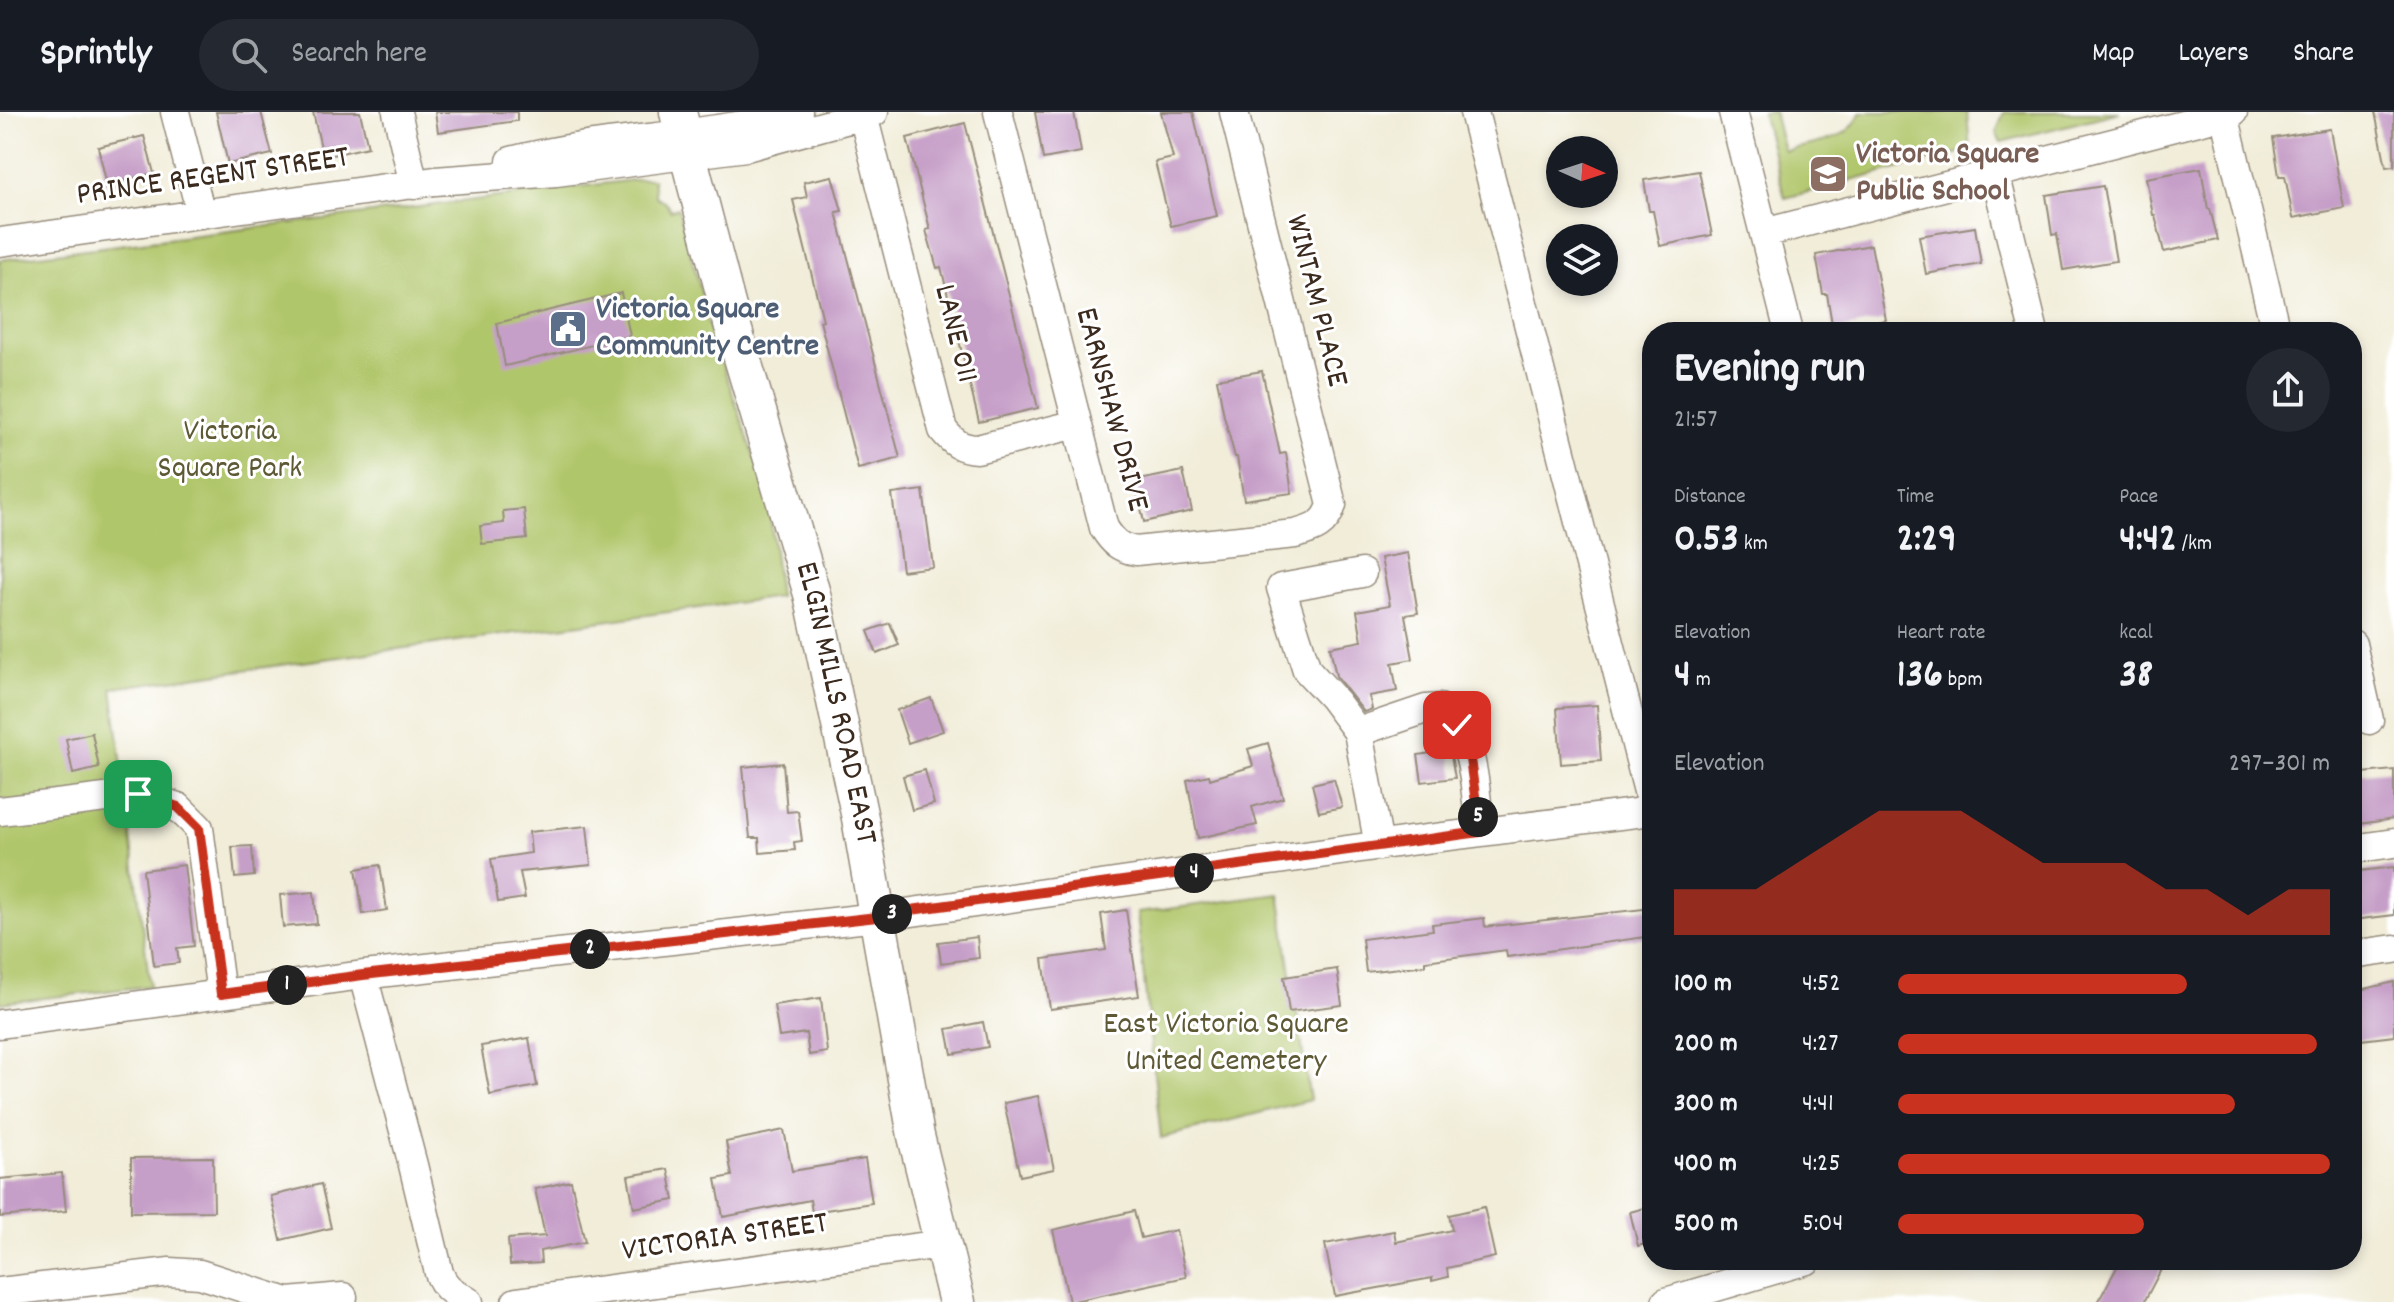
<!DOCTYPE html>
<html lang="en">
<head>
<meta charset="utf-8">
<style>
	:root { --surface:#171b24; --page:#242831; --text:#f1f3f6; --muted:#9ea1a6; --line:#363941; --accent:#c8321e }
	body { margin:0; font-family:Dekko,sans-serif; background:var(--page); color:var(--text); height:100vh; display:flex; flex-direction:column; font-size:30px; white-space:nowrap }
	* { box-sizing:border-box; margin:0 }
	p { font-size:26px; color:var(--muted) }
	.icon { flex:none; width:44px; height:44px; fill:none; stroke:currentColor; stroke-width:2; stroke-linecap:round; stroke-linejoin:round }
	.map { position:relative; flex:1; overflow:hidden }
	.sheet { position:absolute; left:1642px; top:210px; width:720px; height:948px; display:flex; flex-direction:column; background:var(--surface); border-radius:32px; box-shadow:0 4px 12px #0003 }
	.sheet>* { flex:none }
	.needle { width:52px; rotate:93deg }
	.controls { position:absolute; left:1546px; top:24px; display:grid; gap:16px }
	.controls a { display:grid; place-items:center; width:72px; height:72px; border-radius:50%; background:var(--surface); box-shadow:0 4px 12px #0003; font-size:40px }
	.pin { position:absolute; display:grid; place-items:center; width:68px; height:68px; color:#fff; margin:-34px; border-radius:16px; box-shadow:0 4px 12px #0006 }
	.km { position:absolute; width:40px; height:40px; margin:-20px; border-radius:50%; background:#222; color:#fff; font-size:22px; line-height:40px; text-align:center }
	.round { display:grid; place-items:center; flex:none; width:84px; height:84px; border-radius:42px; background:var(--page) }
	.overview { display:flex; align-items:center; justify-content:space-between; height:136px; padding:0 32px }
	h1 { font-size:44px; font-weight:700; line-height:60px }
	.stats { display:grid; grid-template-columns:repeat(3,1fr); gap:12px; height:136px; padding:8px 32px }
	.stats div { display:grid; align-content:center }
	.stats b { font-size:40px; font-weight:700 }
	.stats small { font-size:22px; font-weight:400 }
	.stats p { font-size:22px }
	.chart { height:224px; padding:16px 32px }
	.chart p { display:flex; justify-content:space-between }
	.chart svg { width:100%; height:144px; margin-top:8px; fill:var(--accent); opacity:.7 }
	ul { padding:0 32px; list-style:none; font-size:26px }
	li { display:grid; grid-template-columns:128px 96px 1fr; align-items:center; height:60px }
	li i { height:20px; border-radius:10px; background:var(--accent) }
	header { display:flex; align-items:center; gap:48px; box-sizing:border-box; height:112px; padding:0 40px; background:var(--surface); border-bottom:2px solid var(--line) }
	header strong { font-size:38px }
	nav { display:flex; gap:44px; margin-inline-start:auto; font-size:28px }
	.search { width:560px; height:72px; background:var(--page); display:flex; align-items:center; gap:20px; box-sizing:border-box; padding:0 28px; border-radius:44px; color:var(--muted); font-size:30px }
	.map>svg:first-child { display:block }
	.green { fill:#b0c66a; stroke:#767844; stroke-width:2 }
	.building { fill:#c69fc8 }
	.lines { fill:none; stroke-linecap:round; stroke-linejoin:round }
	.minor-casing { stroke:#968c7c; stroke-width:31 }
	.major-casing { stroke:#968c7c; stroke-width:39 }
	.minor { stroke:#fff; stroke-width:28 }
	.major { stroke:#fff; stroke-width:36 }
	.route-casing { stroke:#fff; stroke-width:16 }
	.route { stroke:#c8321e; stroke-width:10 }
	.labels { text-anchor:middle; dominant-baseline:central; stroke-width:6; stroke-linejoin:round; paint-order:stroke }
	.education-label { font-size:32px; font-weight:bold; fill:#785e54; stroke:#fff; text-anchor:start }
	.street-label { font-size:32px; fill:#3b2a1e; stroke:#fff }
	.service-label { font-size:32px; font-weight:bold; fill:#4e5e75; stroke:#fff; text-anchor:start }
	.park-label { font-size:32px; fill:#5e5935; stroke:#fff }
</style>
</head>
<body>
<header>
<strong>Sprintly</strong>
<div class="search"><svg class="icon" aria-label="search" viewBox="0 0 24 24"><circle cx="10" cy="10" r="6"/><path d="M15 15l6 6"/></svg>Search here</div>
<nav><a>Map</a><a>Layers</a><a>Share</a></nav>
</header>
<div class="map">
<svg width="2394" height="1190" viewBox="0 0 2394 1190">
	<rect width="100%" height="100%" fill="#fff"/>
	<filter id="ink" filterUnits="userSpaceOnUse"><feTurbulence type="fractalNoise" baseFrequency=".0125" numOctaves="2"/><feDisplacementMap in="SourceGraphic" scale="16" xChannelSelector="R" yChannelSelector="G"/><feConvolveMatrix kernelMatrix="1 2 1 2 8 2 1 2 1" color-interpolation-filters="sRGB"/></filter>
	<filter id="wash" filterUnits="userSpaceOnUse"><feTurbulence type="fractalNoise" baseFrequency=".006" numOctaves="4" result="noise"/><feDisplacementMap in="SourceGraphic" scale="32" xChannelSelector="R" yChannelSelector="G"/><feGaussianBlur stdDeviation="1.8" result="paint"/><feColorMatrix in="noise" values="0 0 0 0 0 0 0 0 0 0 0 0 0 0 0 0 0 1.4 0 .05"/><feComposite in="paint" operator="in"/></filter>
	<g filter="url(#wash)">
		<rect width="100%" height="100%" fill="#f1edd9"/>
		<path class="green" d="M1762 0H1774L1784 39C1810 32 1852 30 1860 0H1967L1970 38 1785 86Z
			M2004 0H2120L2001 30 1996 21Z
			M641 67H653L655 84 667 92 670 98 678 96 702 183 704 200 768 383 779 485 112 576 150 874 0 891V148Z
			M1279 782 1310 988 1161 1026 1137 801Z"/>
		<g id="blocks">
			<path class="building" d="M216 0H261L272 42 228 52Z
				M313 0H360L368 35 323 45Z
				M435 0H517V9L438 20Z
				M1035 0H1074L1081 40 1043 47Z
				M1161 0H1193L1217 104 1171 114 1155 50 1173 46Z
				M2375 0H2394V54L2386 55Z
				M965 11 1038 296 979 310 941 155 937 156 926 118 930 117 907 26Z
				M2330 17 2344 96 2293 106 2285 64H2279L2273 26Z
				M144 24 154 61 107 73 98 35Z
				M2201 56 2208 97H2210L2218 128 2164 140 2155 103H2153L2146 66Z
				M1699 59 1712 123 1660 134 1653 99H1649L1644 68Z
				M832 64 842 99 836 100 900 346 858 357 820 209 823 208 793 88 807 85 804 70Z
				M2103 74 2116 149 2063 158 2057 122 2052 123 2046 83Z
				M1975 115 1981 152 1926 162 1919 124Z
				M1871 133 1886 208 1833 218 1827 182H1823L1816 143Z
				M621 181 630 224 505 254 497 211Z
				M1262 259 1280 342 1286 341 1292 381 1244 388 1237 345H1235L1224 304 1217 267Z
				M1183 359 1192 399 1144 410 1135 369Z
				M923 378 933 455 902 459 892 382Z
				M524 397 527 427 482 432 480 414 504 411 503 399Z
				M1408 441 1418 501 1405 503 1413 547 1392 551 1397 579 1369 584 1372 597 1364 600 1336 564 1330 535 1362 529 1357 499 1390 493 1381 446Z
				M890 511 899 533 877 542 868 519Z
				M931 586 943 619 908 631 897 598Z
				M1597 593 1601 649 1561 652 1557 596Z
				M92 621 99 656 73 662 66 627Z
				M1268 631 1283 686 1252 695 1257 713 1198 726 1187 668 1209 663 1210 667 1253 654 1248 637Z
				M1450 638 1455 666 1422 670 1418 643Z
				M783 651 787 700 798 699 802 729 794 730 795 738 760 741 759 726H750L743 655Z
				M925 658 934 692 912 698 903 664Z
				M2394 658V707L2352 713V662Z
				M1334 667 1342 695 1319 700 1312 672Z
				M587 714 591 753 520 760 525 786 498 790 491 747 531 741 529 720Z
				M252 734 254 764 235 766 232 735Z
				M184 753 194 834 177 836 179 851 154 854 143 758Z
				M380 753 387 798 363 802 356 757Z
				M2394 755V803L2352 808V760Z
				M314 780 317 812 283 815 280 783Z
				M1652 796V824L1507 845 1506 838 1425 849V853L1366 860 1362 827 1433 818 1432 812 1484 806 1485 815Z
				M1126 798 1139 884 1050 897 1043 847 1106 838 1101 802Z
				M977 825 979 846 941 851 938 830Z
				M1337 857 1342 893 1289 900 1284 865Z
				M2394 870V924L2352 929V880Z
				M821 886 827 940 809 943 806 921 779 925 774 893Z
				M983 910 988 935 952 942 947 917Z
				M529 926 537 974 490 983 481 934Z
				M1038 984 1054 1057 1020 1064 1004 991Z
				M784 1018 792 1059 865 1047 872 1091 812 1100 810 1088 723 1105 716 1067 732 1064 726 1030Z
				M213 1045 214 1099 131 1100V1046Z
				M668 1057 674 1088 634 1096 628 1064Z
				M62 1061 66 1099 0 1105V1067Z
				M571 1069 585 1130 540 1139 541 1151 510 1153 508 1127 545 1124 535 1077Z
				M321 1072 331 1116 281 1128 271 1084Z
				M1652 1094V1130L1638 1134 1630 1100Z
				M1484 1095 1495 1145 1447 1156 1448 1165 1432 1169V1166L1335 1184 1325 1132 1394 1119 1396 1130 1452 1118 1449 1103Z
				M1134 1099 1141 1126 1176 1118 1186 1165 1069 1190 1053 1118Z
				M2121 1148H2166L2144 1190H2098Z"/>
		</g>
	</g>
	<g filter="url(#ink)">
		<use href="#blocks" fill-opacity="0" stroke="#968c7c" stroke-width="2"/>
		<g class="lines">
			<g class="minor-casing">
				<path id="minor" d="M175 0 201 102
					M397 0 414 73
					M998 0 1104 416C1113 430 1119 436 1136 439L1295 422C1314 417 1326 413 1332 393L1234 0
					M1474 0 1652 695
					M1733 0 1789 220
					M2224 2 2276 220
					M863 3 943 318C954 331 960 336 977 337L1077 312
					M511 49C605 24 705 27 798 0
					M1995 61 2034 220
					M1764 121 2233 0
					M0 130 435 69 556 60 746 35 874 0
					M1362 461 1281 476 1307 558 1332 585 1358 620 1379 734
					M2352 532 2369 608
					M1358 620 1426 597 1440 596C1476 623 1475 679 1480 720
					M0 699 138 682 178 695 199 716 221 882
					M2352 737 2394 731
					M2352 843 2394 837
					M363 863 413 1053 439 1161C446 1179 455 1180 469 1190
					M0 912 363 863 877 805 1410 729 1652 699
					M0 1180 170 1160 200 1162 287 1190
					M289 1190 343 1185
					M516 1190 942 1132
					M1666 1190 1807 1148"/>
			</g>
			<g class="major-casing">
				<g id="major">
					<path d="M678 0 683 21"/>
					<path id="s1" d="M688 43 733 215 812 482 860 706 916 1024 957 1190"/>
				</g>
			</g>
			<use href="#minor" class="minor"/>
			<use href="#major" class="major"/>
		</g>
	</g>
	<g class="lines" filter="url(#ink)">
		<g class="route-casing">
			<path id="route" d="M138 682 178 695 199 716 221 882 363 863 877 805 911 798 1480 720 1470 647 1457 613"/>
		</g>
		<use href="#route" class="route"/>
	</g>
	<defs>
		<g id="school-square" transform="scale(2)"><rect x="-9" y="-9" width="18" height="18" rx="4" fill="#8d6e63" stroke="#fff"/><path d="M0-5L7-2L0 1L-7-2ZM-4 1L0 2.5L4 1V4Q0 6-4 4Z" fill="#fff"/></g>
		<g id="civic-square" transform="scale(2)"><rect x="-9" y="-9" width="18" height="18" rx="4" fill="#5c6f8a" stroke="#fff"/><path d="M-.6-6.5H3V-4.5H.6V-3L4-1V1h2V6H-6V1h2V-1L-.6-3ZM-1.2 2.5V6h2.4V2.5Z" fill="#fff"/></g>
	</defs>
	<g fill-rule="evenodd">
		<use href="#school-square" x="1828" y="62"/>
		<use href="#civic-square" x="568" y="217"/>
	</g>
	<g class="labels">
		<g class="education-label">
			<text x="1856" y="44">Victoria Square<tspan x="1856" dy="37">Public School</tspan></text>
		</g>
		<g class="street-label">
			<text transform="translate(213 66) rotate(-8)">PRINCE REGENT STREET</text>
			<text transform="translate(1315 189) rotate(76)">WINTAM PLACE</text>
			<text transform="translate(954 222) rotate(76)">LANE 011</text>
			<text transform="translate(1110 298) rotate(75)">EARNSHAW DRIVE</text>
			<text stroke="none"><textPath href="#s1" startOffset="568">ELGIN MILLS ROAD EAST</textPath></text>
			<text transform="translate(725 1127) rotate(-8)">VICTORIA STREET</text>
		</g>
		<g class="service-label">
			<text x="596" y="199">Victoria Square<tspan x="596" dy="37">Community Centre</tspan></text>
		</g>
		<g class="park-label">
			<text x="230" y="321">Victoria<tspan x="230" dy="37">Square Park</tspan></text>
			<text x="1226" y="914">East Victoria Square<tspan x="1226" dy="37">United Cemetery</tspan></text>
		</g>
	</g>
</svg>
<div class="controls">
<a><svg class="needle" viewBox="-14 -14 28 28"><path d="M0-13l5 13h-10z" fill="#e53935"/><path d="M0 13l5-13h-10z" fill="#9ea1a6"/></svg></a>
<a><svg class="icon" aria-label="layers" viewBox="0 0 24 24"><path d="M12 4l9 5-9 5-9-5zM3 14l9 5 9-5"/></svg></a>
</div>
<div class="pin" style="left:138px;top:682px;background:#1e9e55"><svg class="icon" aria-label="arrive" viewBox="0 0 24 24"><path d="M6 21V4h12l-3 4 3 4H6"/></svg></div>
<div class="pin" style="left:1457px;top:613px;background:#d93025"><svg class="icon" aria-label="check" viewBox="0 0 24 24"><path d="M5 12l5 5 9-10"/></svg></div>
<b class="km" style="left:287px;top:873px">1</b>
<b class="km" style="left:590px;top:837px">2</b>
<b class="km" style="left:892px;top:802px">3</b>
<b class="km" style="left:1194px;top:761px">4</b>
<b class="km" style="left:1478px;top:705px">5</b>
<section class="sheet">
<div class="overview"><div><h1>Evening run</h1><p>21:57</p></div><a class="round"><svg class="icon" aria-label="share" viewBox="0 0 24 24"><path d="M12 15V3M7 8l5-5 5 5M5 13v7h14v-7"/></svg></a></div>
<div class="stats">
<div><p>Distance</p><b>0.53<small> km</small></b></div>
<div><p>Time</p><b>2:29</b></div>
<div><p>Pace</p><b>4:42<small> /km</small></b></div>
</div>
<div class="stats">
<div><p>Elevation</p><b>4<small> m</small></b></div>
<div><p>Heart rate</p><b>136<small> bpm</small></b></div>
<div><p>kcal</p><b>38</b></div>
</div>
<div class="chart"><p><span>Elevation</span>297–301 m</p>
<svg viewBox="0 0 160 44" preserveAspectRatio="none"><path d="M0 44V30L10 30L20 30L30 22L40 14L50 6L60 6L70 6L80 14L90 22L100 22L110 22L120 30L130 30L140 38L150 30L160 30V44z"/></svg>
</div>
<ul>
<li><b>100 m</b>4:52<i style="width:67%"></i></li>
<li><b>200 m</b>4:27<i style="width:97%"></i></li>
<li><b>300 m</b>4:41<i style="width:78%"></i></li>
<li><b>400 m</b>4:25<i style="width:100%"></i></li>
<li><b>500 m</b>5:04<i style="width:57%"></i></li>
</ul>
</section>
</div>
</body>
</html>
